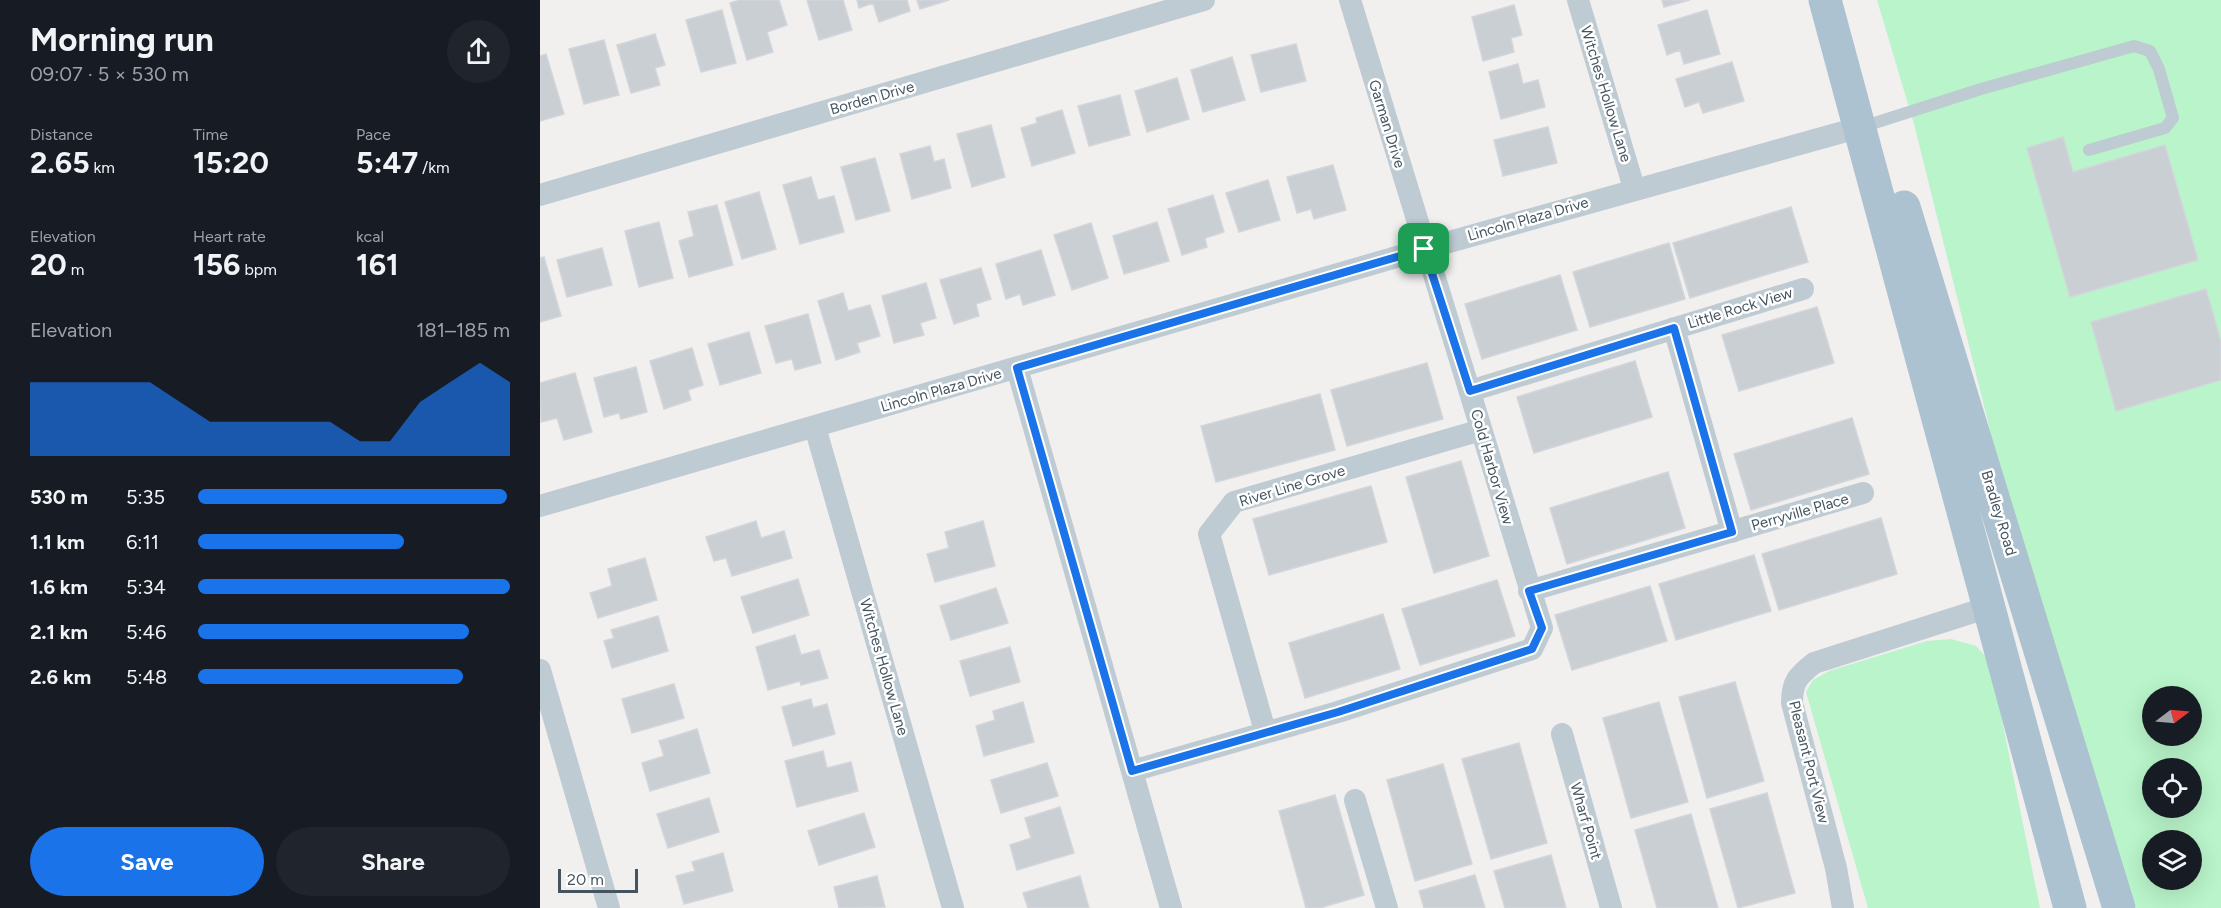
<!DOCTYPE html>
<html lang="en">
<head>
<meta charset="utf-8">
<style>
	:root { --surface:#171b24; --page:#20242c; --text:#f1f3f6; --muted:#9ea1a6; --accent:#1a73e8 }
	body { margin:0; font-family:Figtree,sans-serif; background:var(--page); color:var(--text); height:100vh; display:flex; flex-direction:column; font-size:22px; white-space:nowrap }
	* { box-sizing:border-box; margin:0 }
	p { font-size:20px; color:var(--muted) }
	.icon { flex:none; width:33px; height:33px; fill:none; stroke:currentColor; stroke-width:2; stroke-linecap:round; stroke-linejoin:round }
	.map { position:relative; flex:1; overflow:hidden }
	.side { display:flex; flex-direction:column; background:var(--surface); width:540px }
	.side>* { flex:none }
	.needle { width:39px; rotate:74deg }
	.fabs { position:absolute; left:1602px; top:686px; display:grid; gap:12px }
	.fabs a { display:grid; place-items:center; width:60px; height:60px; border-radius:50%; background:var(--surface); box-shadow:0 6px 24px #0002; font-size:30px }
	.scale { position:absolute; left:18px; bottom:15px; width:80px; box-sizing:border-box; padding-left:6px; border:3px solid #45555f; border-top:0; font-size:16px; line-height:21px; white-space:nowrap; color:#45555f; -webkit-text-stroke:4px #fff; paint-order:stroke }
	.pin { position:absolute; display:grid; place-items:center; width:51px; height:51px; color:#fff; margin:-26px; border-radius:12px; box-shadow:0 3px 9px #0006 }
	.round { display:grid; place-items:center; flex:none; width:63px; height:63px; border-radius:32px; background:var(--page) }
	.overview { display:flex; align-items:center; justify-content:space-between; height:102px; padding:0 30px }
	h1 { font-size:33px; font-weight:700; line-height:45px }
	.figures { display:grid; grid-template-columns:repeat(3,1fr); gap:9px; height:102px; padding:6px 30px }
	.figures div { display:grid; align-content:center }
	.figures b { font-size:30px; font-weight:700 }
	.figures small { font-size:16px; font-weight:400 }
	.figures p { font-size:16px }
	.chart { height:168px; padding:12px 30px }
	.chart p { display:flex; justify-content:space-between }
	.chart svg { width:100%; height:108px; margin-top:6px; fill:var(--accent); opacity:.7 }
	.button { display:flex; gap:12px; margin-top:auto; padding:12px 30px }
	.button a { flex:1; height:69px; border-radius:36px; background:var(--accent); color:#fff; font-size:24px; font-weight:700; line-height:69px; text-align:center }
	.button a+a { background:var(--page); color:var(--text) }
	ul { padding:0 30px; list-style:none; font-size:20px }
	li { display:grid; grid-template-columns:96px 72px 1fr; align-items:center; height:45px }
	li i { height:15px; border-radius:8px; background:var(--accent) }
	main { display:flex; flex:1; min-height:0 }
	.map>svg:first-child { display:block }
	.green { fill:#b9f4ca; fill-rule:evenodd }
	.building { fill:#cacfd4; stroke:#d2d6db; stroke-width:1.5 }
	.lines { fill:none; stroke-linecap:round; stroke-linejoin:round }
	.lane { stroke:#becbd2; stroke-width:12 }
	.street { stroke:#becbd2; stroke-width:22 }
	.primary { stroke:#acc2d1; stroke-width:33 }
	.route-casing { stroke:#fff; stroke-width:12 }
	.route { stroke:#1a73e8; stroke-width:8 }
	.labels { text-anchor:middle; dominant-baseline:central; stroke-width:5; stroke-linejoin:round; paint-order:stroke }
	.street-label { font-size:15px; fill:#45555f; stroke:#fff }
</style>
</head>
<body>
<main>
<section class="side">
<div class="overview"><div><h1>Morning run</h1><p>09:07 · 5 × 530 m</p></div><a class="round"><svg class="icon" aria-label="share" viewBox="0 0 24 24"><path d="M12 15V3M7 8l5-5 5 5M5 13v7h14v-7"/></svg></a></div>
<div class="figures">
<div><p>Distance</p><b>2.65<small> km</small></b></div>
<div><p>Time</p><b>15:20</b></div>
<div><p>Pace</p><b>5:47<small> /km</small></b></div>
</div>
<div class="figures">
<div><p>Elevation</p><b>20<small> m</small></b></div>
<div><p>Heart rate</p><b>156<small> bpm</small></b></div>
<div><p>kcal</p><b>161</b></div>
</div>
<div class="chart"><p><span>Elevation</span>181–185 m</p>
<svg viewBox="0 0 160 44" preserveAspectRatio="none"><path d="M0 44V14L10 14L20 14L30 14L40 14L50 22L60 30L70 30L80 30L90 30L100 30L110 38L120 38L130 22L140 14L150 6L160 14V44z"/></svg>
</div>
<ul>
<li><b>530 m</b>5:35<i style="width:99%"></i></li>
<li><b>1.1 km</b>6:11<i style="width:66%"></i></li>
<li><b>1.6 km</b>5:34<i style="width:100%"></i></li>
<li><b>2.1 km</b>5:46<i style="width:87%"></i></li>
<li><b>2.6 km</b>5:48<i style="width:85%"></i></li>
</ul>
<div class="button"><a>Save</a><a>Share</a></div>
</section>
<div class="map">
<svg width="1681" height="908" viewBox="0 0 1681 908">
	<rect width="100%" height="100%" fill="#f2efef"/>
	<path class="green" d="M1337 0H1681V908H1596L1477 556 1447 418 1374 124ZM1612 696H1652V735H1612ZM1612 768H1652V807H1612ZM1612 840H1652V879H1612Z
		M1411 639 1436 646 1450 661 1500 908H1328L1266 692 1273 680 1289 671 1387 641Z"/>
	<path class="building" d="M200 0H239L247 25 227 32 233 52 207 60 190 3Z
		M267 0H303L312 30 279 40Z
		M317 0H367L370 11 339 22 333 3 319 8Z
		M377 0H409L380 9Z
		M1122 0H1150L1124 7Z
		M974 5 982 35 971 38 974 52 943 61 932 17Z
		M182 10 196 63 161 72 146 20Z
		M1167 10 1180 54 1144 64 1140 50 1127 55 1118 25Z
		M115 34 125 65 115 68 120 85 91 93 77 45Z
		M64 40 79 95 44 104 29 49Z
		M756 44 766 81 721 92 711 55Z
		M6 54 24 114 0 121V56Z
		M692 57 705 100 663 112 651 70Z
		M1192 62 1204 101 1163 113 1159 102 1145 107 1136 79Z
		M978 64 983 84 998 80 1005 107 961 119 949 72Z
		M637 78 649 119 607 132 595 91Z
		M580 95 590 135 549 146 538 106Z
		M522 110 535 153 492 166 481 128 497 123 496 118Z
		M451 125 465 177 432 187 417 134Z
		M1008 127 1017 163 963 176 954 140Z
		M1523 137 1533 172 1625 145 1658 260 1530 297 1487 148Z
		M390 146 394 162 404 159 411 188 372 199 360 154Z
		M335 158 350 211 316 220 301 167Z
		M793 165 806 210 774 219 771 209 757 213 747 177Z
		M271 177 278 200 294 196 304 232 260 244 243 185Z
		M728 180 740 220 699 232 686 193Z
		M219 192 236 249 202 259 185 202Z
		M673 195 684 232 665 238 667 247 642 255 628 209Z
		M177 205 193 265 149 277 139 241 154 236 148 212Z
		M1251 207 1268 262 1150 298 1133 243Z
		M119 222 133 278 99 287 85 231Z
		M617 222 629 261 584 274 573 236Z
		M551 223 568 278 532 290 514 235Z
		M1129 243 1145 299 1050 327 1033 272Z
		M62 248 72 285 27 297 17 260Z
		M501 250 515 295 483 305 480 294 466 299 456 264Z
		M4 257 21 316 0 322V258Z
		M441 268 451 299 436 304 439 316 414 324 400 280Z
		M1020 275 1037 330 942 359 925 304Z
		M386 283 396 318 380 323 384 335 354 343 342 296Z
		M1666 289 1681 342V380L1576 411 1551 322Z
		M303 293 308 311 330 305 340 336 317 343 320 352 296 360 278 301Z
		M1277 307 1294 363 1199 391 1182 335Z
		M268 314 281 363 255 370 252 359 236 363 225 326Z
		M209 332 221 373 180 385 168 344Z
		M152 348 163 385 148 390 151 400 124 409 110 361Z
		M1095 361 1112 417 994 453 977 397Z
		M887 363 903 419 807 446 791 390Z
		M96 367 107 412 81 419 79 413 64 417 54 378Z
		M35 373 52 432 24 440 17 418 1 422 0 383Z
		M780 394 795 450 676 482 661 426Z
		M1312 418 1329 474 1211 510 1194 454Z
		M921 461 949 556 894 573 866 477Z
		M1128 472 1145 528 1027 564 1010 508Z
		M831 486 847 542 729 575 713 519Z
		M1341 518 1357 574 1239 610 1222 554Z
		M216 521 221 538 244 531 252 558 192 576 186 558 174 561 166 537Z
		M443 521 455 566 395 582 387 554 409 548 405 532Z
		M1214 555 1231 611 1136 640 1119 584Z
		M105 558 117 600 58 618 50 593 72 586 68 569Z
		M258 579 269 615 213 633 201 597Z
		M957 580 975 636 880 665 862 609Z
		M1110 586 1127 641 1032 670 1015 615Z
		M456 588 468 623 411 640 400 606Z
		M843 614 860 669 765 698 749 643Z
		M118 616 128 651 72 668 64 641 74 638 71 630Z
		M255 635 261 655 279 650 288 678 261 685 260 681 228 690 216 647Z
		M470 647 480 682 430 696 420 661Z
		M1195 682 1224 781 1167 798 1139 697Z
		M134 684 144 718 92 733 82 699Z
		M271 699 273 708 287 704 295 734 253 746 242 707Z
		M483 702 494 742 444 756 436 726 455 720 453 711Z
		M1119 702 1148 802 1091 818 1063 718Z
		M157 729 170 773 110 791 102 763 124 756 119 741Z
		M979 743 1007 843 951 859 922 759Z
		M283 751 287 768 311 762 318 791 257 807 245 761Z
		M507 763 518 796 461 813 451 780Z
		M903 764 932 864 875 881 847 780Z
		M1227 793 1255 893 1198 908 1170 809Z
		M795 795 824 895 780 908H766L739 811Z
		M169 798 179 832 128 848 117 814Z
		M520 807 534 853 477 870 470 845 491 838 485 818Z
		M324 813 335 847 279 865 268 831Z
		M1151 814 1178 908H1117L1095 830Z
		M183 853 193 891 144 904 136 876 155 871 152 862Z
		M1011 855 1026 908H965L954 871Z
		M935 875 945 908H884L879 891Z
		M337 876 345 907 299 908 294 887Z
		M540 876 549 908H488L483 893Z"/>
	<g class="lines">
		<path class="lane" d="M1322 127 1441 89 1594 46 1610 51 1619 69 1633 118 1625 128 1549 150"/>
		<path class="street" d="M1038 0 1094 188
			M0 195 664 0
			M1134 328 1192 532
			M477 368 631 908
			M930 391 1263 289
			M275 427 413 908
			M0 506 884 249 1321 127
			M989 591 1323 493
			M0 670 69 908
			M725 731 669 534 694 502 941 430
			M1022 734 1071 908
			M592 771 798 712 992 649 1002 628 810 0
			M815 800 847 908
			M1303 908 1296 868 1252 703C1252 681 1258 676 1274 663L1449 607"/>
		<path class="primary" d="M1285 0 1530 908
			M1364 207 1579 908"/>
	</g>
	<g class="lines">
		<g class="route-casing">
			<path id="route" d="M884 249 930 391 1134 328 1192 532 989 591 1002 628 992 649 798 712 592 771 477 368Z"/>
		</g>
		<use href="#route" class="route"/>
	</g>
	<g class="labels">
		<g class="street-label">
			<text transform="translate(1066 94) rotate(73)">Witches Hollow Lane</text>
			<text transform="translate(332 98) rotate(-16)">Borden Drive</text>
			<text transform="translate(847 124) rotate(73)">Garman Drive</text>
			<text transform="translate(988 219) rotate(-16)">Lincoln Plaza Drive</text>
			<text transform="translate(1200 308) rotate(-17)">Little Rock View</text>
			<text transform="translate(401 390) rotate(-16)">Lincoln Plaza Drive</text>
			<text transform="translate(952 467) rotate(74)">Cold Harbor View</text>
			<text transform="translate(752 486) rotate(-17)">River Line Grove</text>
			<text transform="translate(1260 512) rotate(-16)">Perryville Place</text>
			<text transform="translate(1459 513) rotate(73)">Bradley Road</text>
			<text transform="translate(344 667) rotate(74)">Witches Hollow Lane</text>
			<text transform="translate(1269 762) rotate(76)">Pleasant Port View</text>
			<text transform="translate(1046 821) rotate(74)">Wharf Point</text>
		</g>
	</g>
</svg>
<div class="fabs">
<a><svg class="needle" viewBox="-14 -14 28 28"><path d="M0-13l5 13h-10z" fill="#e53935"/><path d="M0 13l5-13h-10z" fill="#9ea1a6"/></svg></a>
<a><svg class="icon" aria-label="locate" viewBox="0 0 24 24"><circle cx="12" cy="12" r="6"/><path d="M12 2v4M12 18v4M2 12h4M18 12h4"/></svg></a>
<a><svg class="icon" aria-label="layers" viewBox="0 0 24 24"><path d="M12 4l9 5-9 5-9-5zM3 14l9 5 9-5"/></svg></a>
</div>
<div class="scale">20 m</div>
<div class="pin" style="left:884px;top:249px;background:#1e9e55"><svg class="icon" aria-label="arrive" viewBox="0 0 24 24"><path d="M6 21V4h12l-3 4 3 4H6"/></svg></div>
</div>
</main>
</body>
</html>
